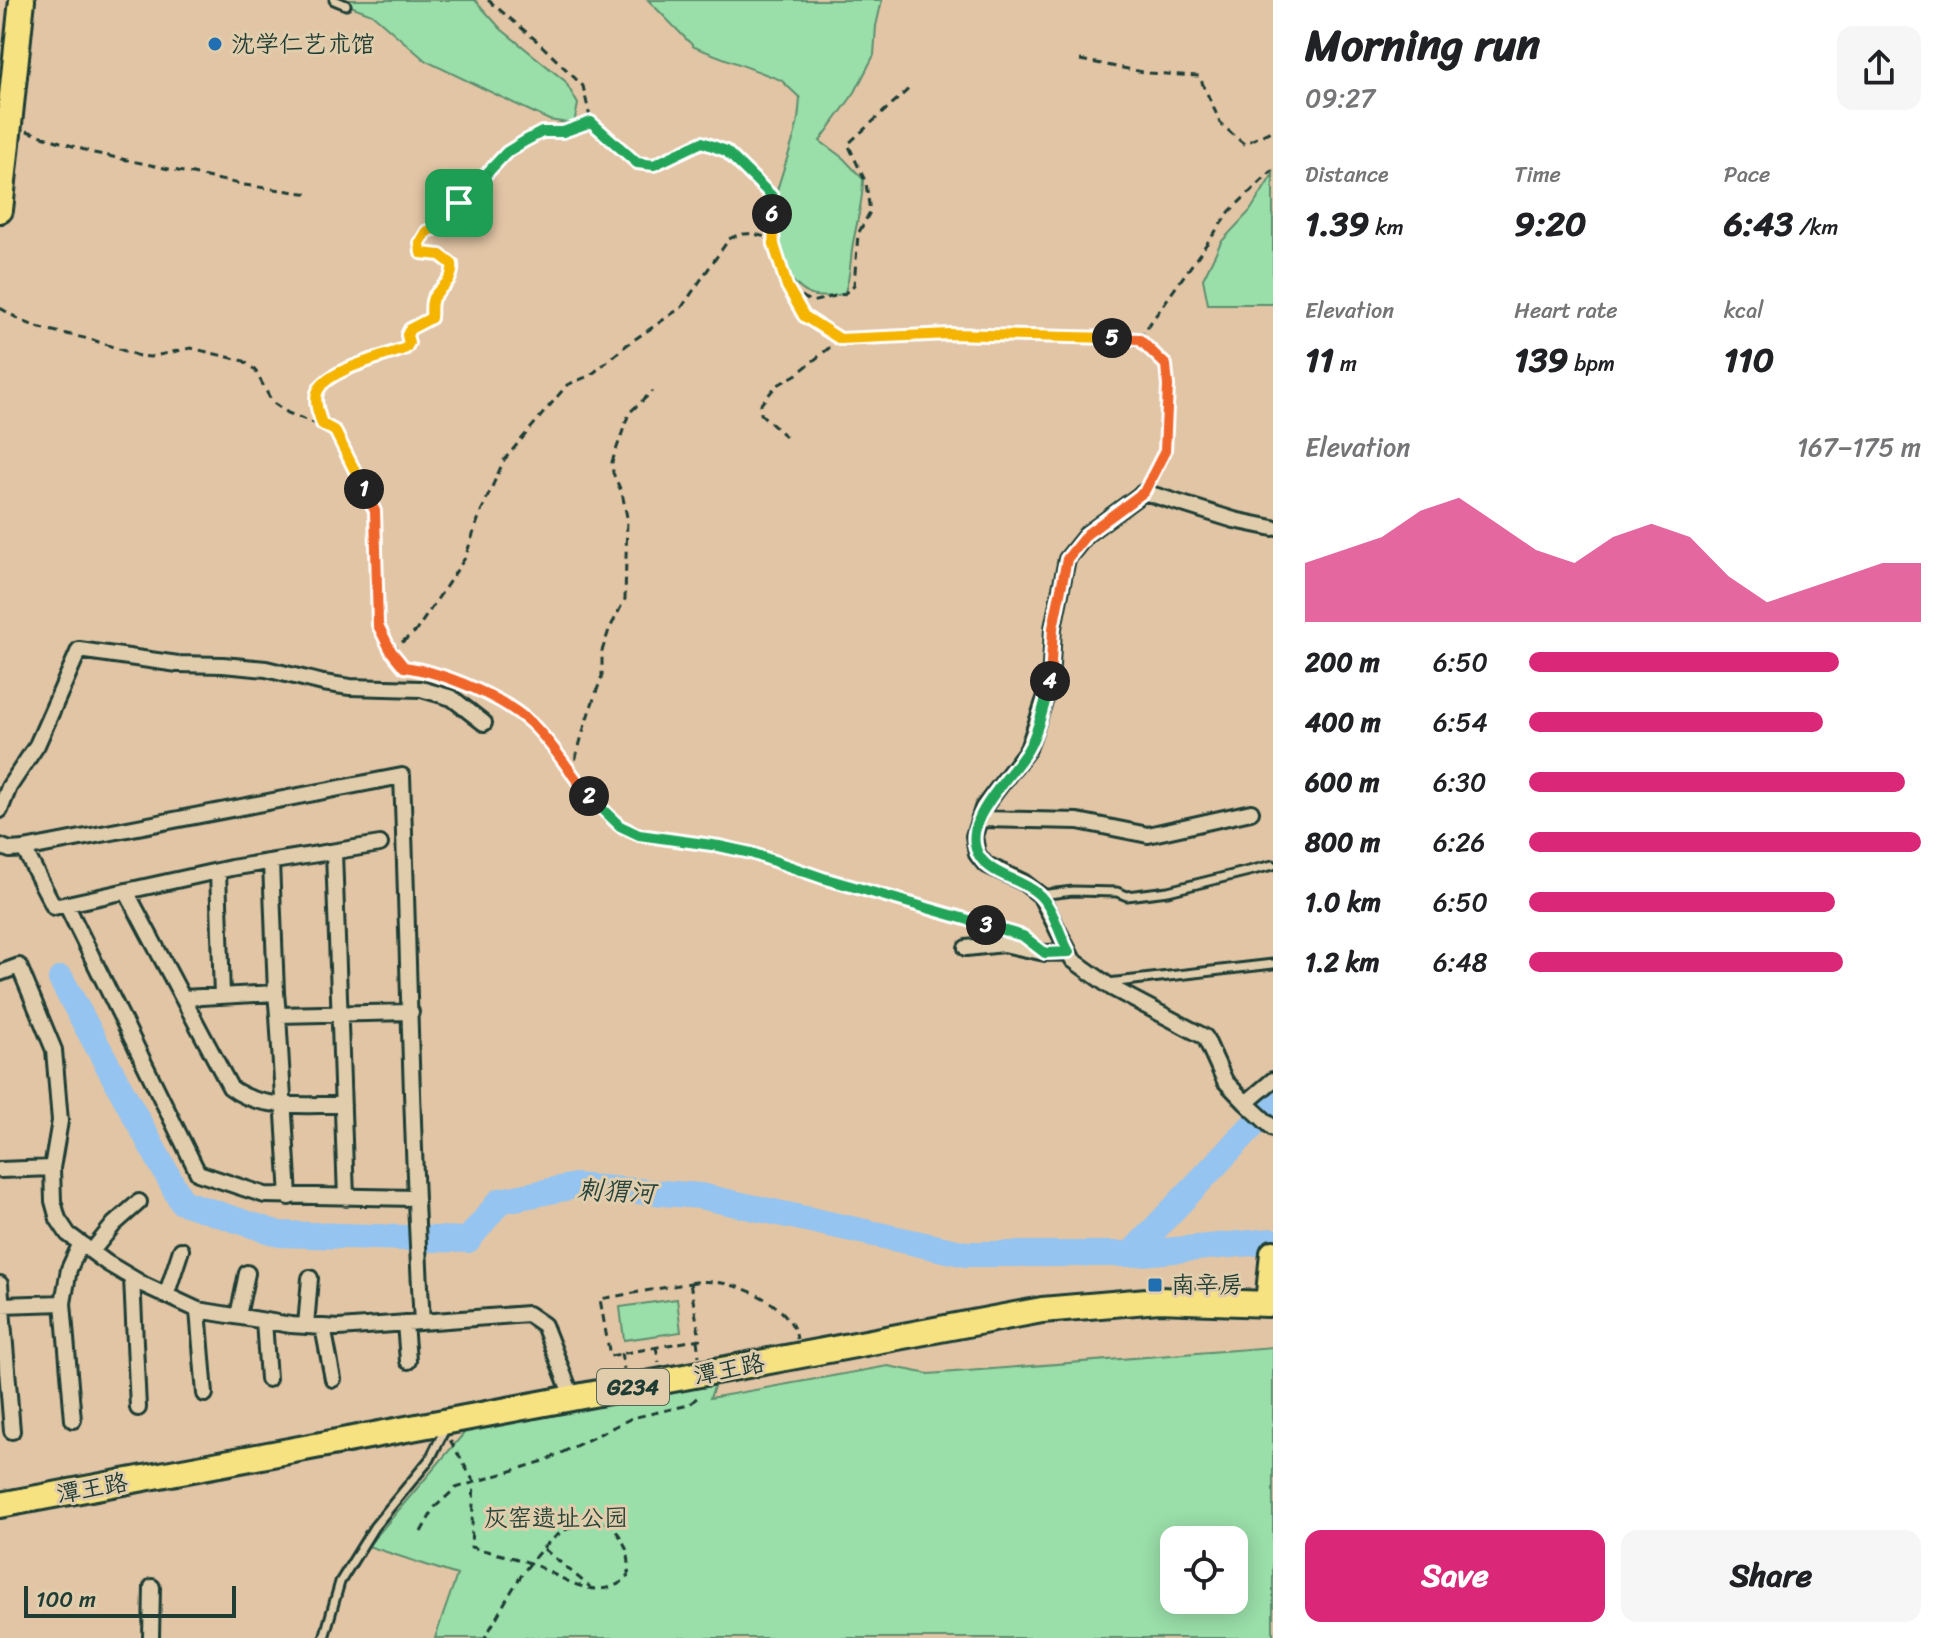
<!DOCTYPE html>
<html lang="en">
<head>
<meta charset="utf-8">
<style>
	:root { --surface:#fff; --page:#f6f6f6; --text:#202124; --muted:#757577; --accent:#db2777 }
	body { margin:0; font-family:Sriracha,"LXGW WenKai TC",sans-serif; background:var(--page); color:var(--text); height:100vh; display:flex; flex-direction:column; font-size:30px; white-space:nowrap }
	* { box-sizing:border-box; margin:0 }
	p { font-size:26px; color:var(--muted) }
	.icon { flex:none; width:44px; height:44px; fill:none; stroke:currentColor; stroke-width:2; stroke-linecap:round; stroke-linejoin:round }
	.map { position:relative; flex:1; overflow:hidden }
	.drawer { display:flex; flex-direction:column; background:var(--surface); width:680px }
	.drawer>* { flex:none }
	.tools { position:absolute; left:1160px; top:1526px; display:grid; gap:16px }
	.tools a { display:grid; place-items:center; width:88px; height:88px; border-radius:16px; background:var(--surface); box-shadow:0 4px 20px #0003; font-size:40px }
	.scale { position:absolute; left:24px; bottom:20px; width:212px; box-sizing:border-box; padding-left:8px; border:4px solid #1f3d34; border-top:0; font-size:22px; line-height:28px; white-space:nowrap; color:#1f3d34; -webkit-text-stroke:6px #e1cdac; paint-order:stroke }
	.pin { position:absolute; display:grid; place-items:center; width:68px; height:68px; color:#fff; margin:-34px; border-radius:16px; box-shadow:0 4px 12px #0006 }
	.km { position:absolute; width:40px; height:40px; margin:-20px; border-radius:50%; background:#222; color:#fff; font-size:22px; line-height:40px; text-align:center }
	.round { display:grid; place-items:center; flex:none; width:84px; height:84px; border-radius:16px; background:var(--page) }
	.headline { display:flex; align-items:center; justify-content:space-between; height:136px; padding:0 32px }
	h1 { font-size:44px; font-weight:700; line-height:60px }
	.metrics { display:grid; grid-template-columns:repeat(3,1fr); gap:12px; height:136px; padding:8px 32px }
	.metrics div { display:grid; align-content:center }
	.metrics b { font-size:34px; font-weight:700 }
	.metrics small { font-size:22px; font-weight:400 }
	.metrics p { font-size:22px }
	.chart { height:224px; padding:16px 32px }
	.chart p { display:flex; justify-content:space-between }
	.chart svg { width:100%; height:144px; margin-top:8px; fill:var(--accent); opacity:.7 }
	.action { display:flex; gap:16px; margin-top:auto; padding:16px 32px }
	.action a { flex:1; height:92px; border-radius:16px; background:var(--accent); color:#fff; font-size:32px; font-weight:700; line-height:92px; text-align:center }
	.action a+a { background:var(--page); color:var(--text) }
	ul { padding:0 32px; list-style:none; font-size:26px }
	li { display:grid; grid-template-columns:128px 96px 1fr; align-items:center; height:60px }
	li i { height:20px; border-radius:10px; background:var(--accent) }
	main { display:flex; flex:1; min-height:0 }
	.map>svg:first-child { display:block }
	.green { fill:#9adea9; stroke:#5c8e6e; stroke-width:2; fill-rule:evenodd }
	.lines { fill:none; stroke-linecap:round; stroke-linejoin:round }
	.river { stroke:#95c4f0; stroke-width:26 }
	.service-casing { stroke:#1f3d34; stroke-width:13 }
	.minor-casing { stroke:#1f3d34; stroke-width:20 }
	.trunk-casing { stroke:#1f3d34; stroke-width:30 }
	.path { stroke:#1f3d34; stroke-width:3; stroke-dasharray:8 6; stroke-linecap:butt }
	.service { stroke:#e1cdac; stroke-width:7 }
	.minor { stroke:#e1cdac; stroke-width:14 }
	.trunk { stroke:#f7e281; stroke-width:24 }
	.split-1-casing { stroke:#fff; stroke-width:16 }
	.split-2-casing { stroke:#fff; stroke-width:16 }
	.split-3-casing { stroke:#fff; stroke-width:16 }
	.split-4-casing { stroke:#fff; stroke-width:16 }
	.split-5-casing { stroke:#fff; stroke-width:16 }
	.split-6-casing { stroke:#fff; stroke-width:16 }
	.split-7-casing { stroke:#fff; stroke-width:16 }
	.split-1 { stroke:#f5b400; stroke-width:10 }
	.split-2 { stroke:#f0652b; stroke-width:10 }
	.split-3 { stroke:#22a559; stroke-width:10 }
	.split-4 { stroke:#22a559; stroke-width:10 }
	.split-5 { stroke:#f0652b; stroke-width:10 }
	.split-6 { stroke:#f5b400; stroke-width:10 }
	.split-7 { stroke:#22a559; stroke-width:10 }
	.poi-dot { fill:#1f6fb2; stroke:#e1cdac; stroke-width:3 }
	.labels { text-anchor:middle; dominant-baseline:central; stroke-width:6; stroke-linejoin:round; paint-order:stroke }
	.shield { fill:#e1cdac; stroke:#596858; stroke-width:2 }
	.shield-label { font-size:22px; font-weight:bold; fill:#1f3d34 }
	.poi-label { font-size:24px; fill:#1f3d34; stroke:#e1cdac; text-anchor:start }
	.street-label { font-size:24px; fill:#1f3d34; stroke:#e1cdac }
	.park-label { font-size:24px; fill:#25453a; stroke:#e1cdac }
	.water-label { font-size:26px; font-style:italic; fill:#25443d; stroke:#e1cdac }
</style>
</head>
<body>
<main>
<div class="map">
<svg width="1273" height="1638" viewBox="0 0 1273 1638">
	<rect width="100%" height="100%" fill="#e2c5a5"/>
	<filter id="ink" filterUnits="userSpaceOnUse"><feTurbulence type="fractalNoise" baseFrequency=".0125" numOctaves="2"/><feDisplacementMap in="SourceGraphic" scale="16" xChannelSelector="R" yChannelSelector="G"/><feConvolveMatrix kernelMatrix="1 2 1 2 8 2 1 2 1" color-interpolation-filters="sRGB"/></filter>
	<g filter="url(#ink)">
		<path class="green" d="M335 0H475L501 29 565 81 578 104 574 124 549 120 426 61 372 14Z
			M648 0H882L876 26 874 55 855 92 820 141 843 158 863 179C863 202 857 221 853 243 850 261 851 277 844 294 817 299 808 299 790 278 782 269 773 250 771 238 767 205 788 162 796 129 799 119 799 108 800 98L781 80 694 47Z
			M1273 174V304H1208L1203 279 1221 242 1250 211Z
			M677 1299 681 1332 624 1340 620 1307Z
			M1273 1347V1638H435L457 1575 368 1546 465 1432 716 1381 710 1398 888 1366 929 1374ZM1174 1540H1234V1600H1174Z"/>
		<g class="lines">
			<path class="river" d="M61 979 182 1202 279 1234 468 1240 500 1201 575 1186 700 1196 966 1254H1131L1273 1241
				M1131 1254 1273 1104"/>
			<g class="service-casing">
				<path id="service" d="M334 0 346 5
					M1040 895 1073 891 1117 892 1127 896 1168 891 1273 865
					M1108 983 1273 964
					M324 1638 340 1582 374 1527 430 1459 445 1429"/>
			</g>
			<g class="minor-casing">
				<path id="minor" d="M1273 528 1234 520 1144 492 1087 534 1067 559 1053 628 1050 684 1028 749 983 808 974 836 977 854 985 864 1023 882 1040 895 1073 960 1112 988 1205 1037 1225 1081 1246 1103 1273 1080
					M0 810 9 787 37 745 79 650 178 664 223 665 266 669 323 683 350 687 421 689 452 698 484 723
					M980 819 1078 821 1148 835 1251 812
					M0 846 10 850 24 849 402 776C409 958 411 1140 422 1322
					M24 849 54 907 231 868 380 844
					M334 852 346 1198
					M271 862 276 993
					M218 871 222 996
					M126 891 230 1087C260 1111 306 1104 343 1105
					M66 904 198 1173 265 1195 415 1198
					M966 948 1004 944 1045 953 1069 952
					M0 973 19 966 54 1050 60 1121 52 1168 53 1201 58 1219 68 1234 107 1263 144 1285 198 1310 291 1325 339 1328 528 1314 544 1325 573 1399
					M183 998 276 993 278 1015 411 1012
					M278 1015 289 1197
					M1246 1103 1273 1128
					M0 1170 52 1168
					M92 1251 114 1224 139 1202
					M132 1278 138 1408
					M0 1284 12 1431
					M166 1296 181 1250
					M1 1305 63 1303
					M198 1310 205 1394
					M238 1316 247 1273
					M264 1321 268 1379
					M405 1323 408 1361
					M306 1326 310 1278
					M323 1327 333 1379
					M73 1420 63 1303 69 1269 81 1243
					M151 1638 152 1587"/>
			</g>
			<g class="trunk-casing">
				<path id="trunk" d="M0 210 22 0
					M0 1505 1042 1310 1159 1300 1268 1304 1273 1253"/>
			</g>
			<path class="path" d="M488 0 537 41 583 86 591 122 637 163 654 165 702 142 726 151 772 196 774 245 787 286 804 316 840 339 950 334 1139 339 1166 365 1168 386 1165 451 1150 481
				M1080 60 1149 73 1199 76 1221 124 1244 144 1273 130
				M27 131 94 153 244 185 311 194
				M790 288 811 302 844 294 854 285 858 234 870 212 866 183 848 144 912 86
				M0 308 22 321 40 328 93 340 139 356 150 357 191 348 244 361 255 370 272 402 288 413 335 431 375 511 378 625 391 651 404 667C451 673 517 702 547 741 570 770 590 808 623 827 659 848 713 843 754 854 777 860 799 870 823 878 882 897 943 915 1004 929
				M1139 339 1230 211 1273 170
				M322 424 317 411V390L331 376 406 348 409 343 407 335 410 329 431 318C432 311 430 305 433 298 442 284 454 282 452 264L440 255 421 253 420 243 427 231 439 228 507 152 542 132H563L591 122
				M786 437 761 414V404L776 386 797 374 840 339
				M391 651 416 631 465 558 480 514 504 460 567 385 591 375 628 344 682 307 729 239C746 230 757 234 773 240
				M569 772 575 761 586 721 602 676V651L609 630 625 599 627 517 622 493 613 473 612 462 629 413 653 391
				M690 1283 700 1339 610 1356 600 1299Z
				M690 1283C725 1275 791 1300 797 1339
				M697 1340 699 1356
				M656 1347 659 1363
				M621 1353 624 1369
				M450 1440 474 1482 471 1547C490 1552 509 1556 527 1562 558 1573 594 1606 627 1578 632 1562 627 1544 616 1531 608 1521 602 1520 589 1522 540 1527 507 1600 485 1638
				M421 1532 435 1507 456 1488 547 1460 632 1418 689 1405 700 1395
				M544 1549 590 1587"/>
			<use href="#service" class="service"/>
			<use href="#minor" class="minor"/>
			<use href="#trunk" class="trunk"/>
		</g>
	</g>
	<g class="lines" filter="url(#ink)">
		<g class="split-1-casing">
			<path id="split-1" d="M364 489 335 431 322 424C319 415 314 403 317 393 324 370 384 357 406 348L409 343 407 335 410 329 431 318C432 311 430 305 433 298 442 284 454 282 452 264L440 255 421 253 420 243 427 231 439 228 459 203"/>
		</g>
		<g class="split-2-casing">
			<path id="split-2" d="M364 489 375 511 378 625 391 651 404 667C443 672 503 697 532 724 554 745 570 773 589 796"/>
		</g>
		<g class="split-3-casing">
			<path id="split-3" d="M589 796 620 826 639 835 719 846 751 853 823 878 986 925"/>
		</g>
		<g class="split-4-casing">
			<path id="split-4" d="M986 925 1023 936 1045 953 1069 952C1058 933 1054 907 1037 893 1021 879 992 875 980 857 957 823 1011 778 1027 751 1037 735 1046 700 1050 681"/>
		</g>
		<g class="split-5-casing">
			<path id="split-5" d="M1050 681 1053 628 1067 559 1087 534 1144 492 1165 451 1168 386 1166 365 1139 339 1112 338"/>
		</g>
		<g class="split-6-casing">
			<path id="split-6" d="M772 214 774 245 787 286 804 316 840 339 950 334 1112 338"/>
		</g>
		<g class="split-7-casing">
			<path id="split-7" d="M459 203 507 152 525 141 542 132H563L591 122 637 163 654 165 702 142 726 151 772 196V214"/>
		</g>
		<use href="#split-1" class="split-1"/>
		<use href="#split-2" class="split-2"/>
		<use href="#split-3" class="split-3"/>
		<use href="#split-4" class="split-4"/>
		<use href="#split-5" class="split-5"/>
		<use href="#split-6" class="split-6"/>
		<use href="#split-7" class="split-7"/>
	</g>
	<g class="poi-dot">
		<circle cx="215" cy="44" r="8"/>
		<rect x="1147" y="1277" width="16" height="16" rx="4"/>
	</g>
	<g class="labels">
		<rect class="shield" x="597" y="1369" width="72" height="36" rx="6"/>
		<g class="shield-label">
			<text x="633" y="1387">G234</text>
		</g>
		<g class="poi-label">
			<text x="231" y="44">沈学仁艺术馆</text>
			<text x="1171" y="1285">南辛房</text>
		</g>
		<g class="street-label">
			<text transform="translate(729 1369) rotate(-11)">潭王路</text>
			<text transform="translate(92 1488) rotate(-10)">潭王路</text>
		</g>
		<g class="park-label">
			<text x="556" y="1518">灰窑遗址公园</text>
		</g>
		<g class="water-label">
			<text transform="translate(616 1191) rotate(3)">刺猬河</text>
		</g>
	</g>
</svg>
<div class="tools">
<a><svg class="icon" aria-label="locate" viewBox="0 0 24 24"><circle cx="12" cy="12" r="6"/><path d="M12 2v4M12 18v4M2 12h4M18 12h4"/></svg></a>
</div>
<div class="scale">100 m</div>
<div class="pin" style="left:459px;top:203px;background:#1e9e55"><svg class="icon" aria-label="arrive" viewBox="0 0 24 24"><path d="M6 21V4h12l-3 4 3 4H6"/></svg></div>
<b class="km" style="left:364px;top:489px">1</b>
<b class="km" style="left:589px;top:796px">2</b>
<b class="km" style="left:986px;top:925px">3</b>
<b class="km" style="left:1050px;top:681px">4</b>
<b class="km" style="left:1112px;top:338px">5</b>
<b class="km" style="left:772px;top:214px">6</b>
</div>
<section class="drawer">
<div class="headline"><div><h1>Morning run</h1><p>09:27</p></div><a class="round"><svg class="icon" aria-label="share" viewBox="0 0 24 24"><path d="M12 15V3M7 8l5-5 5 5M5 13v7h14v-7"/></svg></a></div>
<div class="metrics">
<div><p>Distance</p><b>1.39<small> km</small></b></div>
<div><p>Time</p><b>9:20</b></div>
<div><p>Pace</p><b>6:43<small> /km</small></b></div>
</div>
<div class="metrics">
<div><p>Elevation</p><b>11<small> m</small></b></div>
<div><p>Heart rate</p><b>139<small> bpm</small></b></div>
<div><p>kcal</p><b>110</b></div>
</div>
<div class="chart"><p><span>Elevation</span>167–175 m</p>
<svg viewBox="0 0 160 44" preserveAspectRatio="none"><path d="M0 44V26L10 22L20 18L30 10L40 6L50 14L60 22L70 26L80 18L90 14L100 18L110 30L120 38L130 34L140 30L150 26L160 26V44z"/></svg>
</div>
<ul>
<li><b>200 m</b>6:50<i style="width:79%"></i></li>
<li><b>400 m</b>6:54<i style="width:75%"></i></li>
<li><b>600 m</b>6:30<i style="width:96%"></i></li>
<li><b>800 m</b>6:26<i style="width:100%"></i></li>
<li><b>1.0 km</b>6:50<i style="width:78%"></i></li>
<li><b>1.2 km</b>6:48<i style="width:80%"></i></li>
</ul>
<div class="action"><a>Save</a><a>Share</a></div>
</section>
</main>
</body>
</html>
